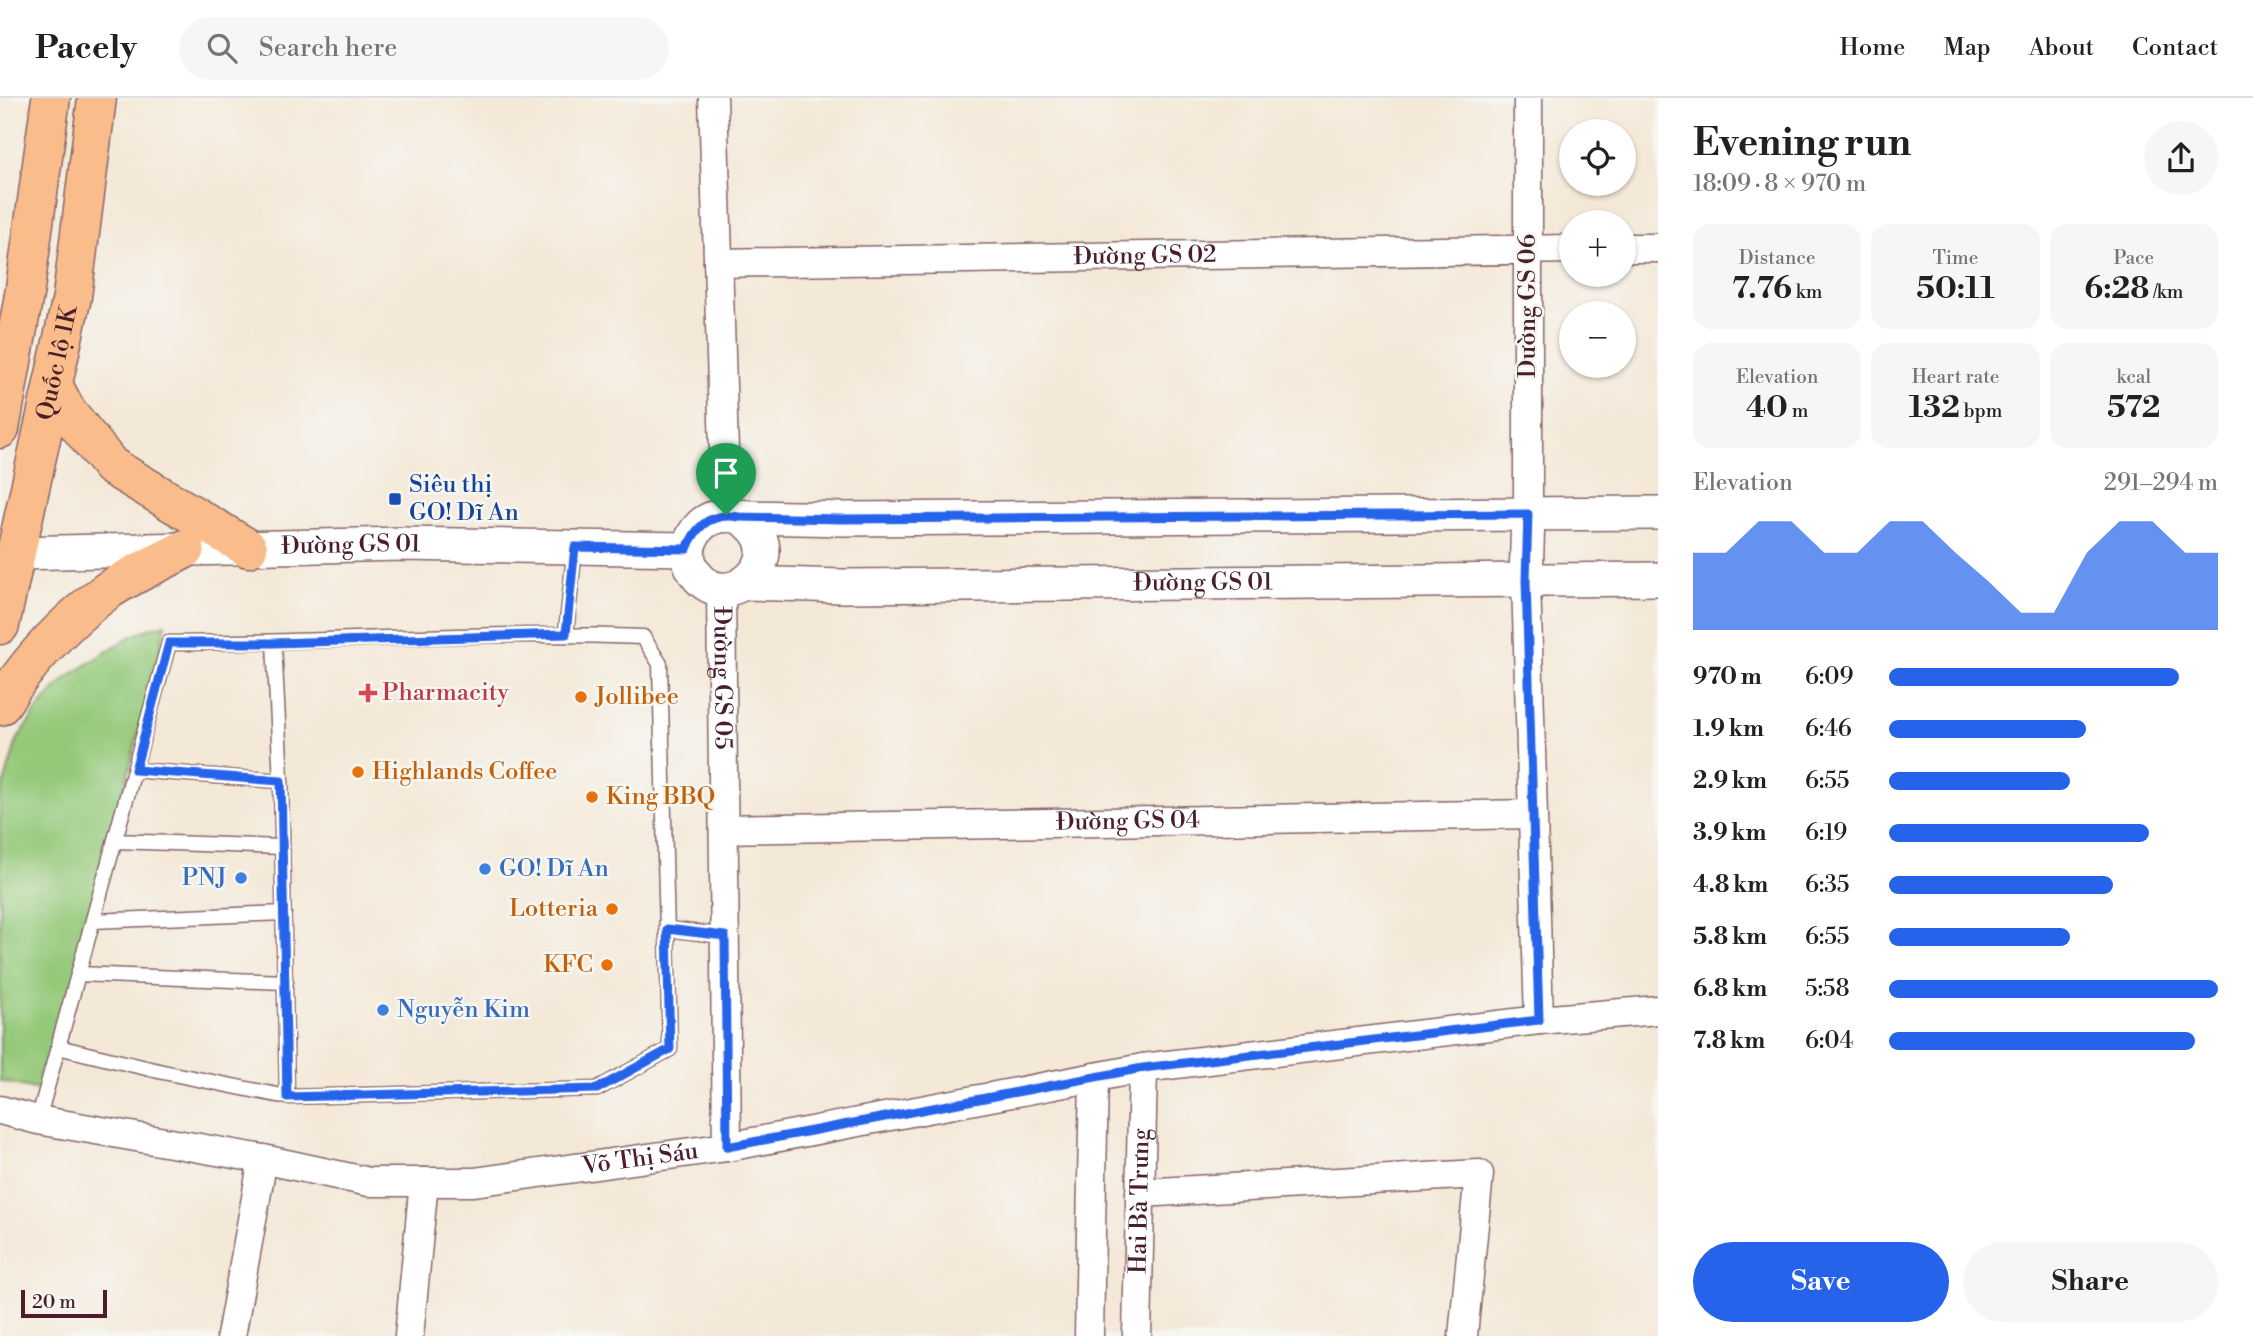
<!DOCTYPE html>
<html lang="en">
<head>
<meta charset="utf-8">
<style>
	:root { --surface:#fff; --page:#f6f6f6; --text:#202124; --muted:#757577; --line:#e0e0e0; --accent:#2563eb }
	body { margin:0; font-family:"Libre Bodoni",serif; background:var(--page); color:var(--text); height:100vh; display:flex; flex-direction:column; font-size:26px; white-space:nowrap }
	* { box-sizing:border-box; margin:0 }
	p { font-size:23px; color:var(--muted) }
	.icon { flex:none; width:38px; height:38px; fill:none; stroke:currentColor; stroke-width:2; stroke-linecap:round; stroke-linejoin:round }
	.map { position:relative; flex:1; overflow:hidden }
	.details { display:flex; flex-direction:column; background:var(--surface); width:595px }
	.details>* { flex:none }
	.controls { position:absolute; left:1559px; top:21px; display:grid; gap:14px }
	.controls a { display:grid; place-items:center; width:77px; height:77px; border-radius:50%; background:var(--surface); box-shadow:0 2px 5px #0004; font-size:35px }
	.scale { position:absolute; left:21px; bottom:18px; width:86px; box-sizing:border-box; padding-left:7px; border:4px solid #4a1f2b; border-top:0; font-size:19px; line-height:24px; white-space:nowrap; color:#4a1f2b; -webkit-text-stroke:5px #f6f6f2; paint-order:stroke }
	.pin { position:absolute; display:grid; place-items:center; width:60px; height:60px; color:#fff; margin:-72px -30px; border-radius:50% 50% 50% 0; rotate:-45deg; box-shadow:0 0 7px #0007 }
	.pin .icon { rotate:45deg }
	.round { display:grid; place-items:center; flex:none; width:74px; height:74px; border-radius:37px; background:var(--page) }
	.headline { display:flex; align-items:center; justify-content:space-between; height:119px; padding:0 35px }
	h1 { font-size:38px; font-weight:800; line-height:52px }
	.figures { display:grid; grid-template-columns:repeat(3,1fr); gap:10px; height:119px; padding:7px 35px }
	.figures div { display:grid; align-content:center; border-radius:18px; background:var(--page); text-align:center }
	.figures b { font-size:30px; font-weight:800 }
	.figures small { font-size:19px; font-weight:400 }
	.figures p { font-size:19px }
	.chart { height:196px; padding:14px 35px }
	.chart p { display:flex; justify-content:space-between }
	.chart svg { width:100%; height:126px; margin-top:7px; fill:var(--accent); opacity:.7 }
	.action { display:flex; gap:14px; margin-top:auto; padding:14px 35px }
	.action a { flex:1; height:80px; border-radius:42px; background:var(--accent); color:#fff; font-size:28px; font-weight:800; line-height:80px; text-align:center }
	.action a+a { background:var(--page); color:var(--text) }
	ul { padding:0 35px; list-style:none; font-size:23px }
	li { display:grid; grid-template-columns:112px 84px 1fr; align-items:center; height:52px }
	li i { height:18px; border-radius:9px; background:var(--accent) }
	header { display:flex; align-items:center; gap:42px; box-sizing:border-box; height:98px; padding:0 35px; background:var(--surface); border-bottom:2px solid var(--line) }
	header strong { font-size:33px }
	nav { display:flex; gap:38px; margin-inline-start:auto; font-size:24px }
	.search { width:490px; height:63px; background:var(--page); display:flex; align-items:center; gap:18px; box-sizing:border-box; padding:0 24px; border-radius:38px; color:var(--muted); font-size:26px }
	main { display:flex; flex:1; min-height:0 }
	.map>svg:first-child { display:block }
	.green { fill:#95c97a; stroke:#707452; stroke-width:2 }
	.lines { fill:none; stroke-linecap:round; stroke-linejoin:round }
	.service-casing { stroke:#866567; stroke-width:17 }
	.minor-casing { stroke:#866567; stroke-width:31 }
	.tertiary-casing { stroke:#866567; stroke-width:36 }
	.primary-casing { stroke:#866567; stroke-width:41 }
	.service { stroke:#fff; stroke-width:14 }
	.minor { stroke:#fff; stroke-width:28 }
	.tertiary { stroke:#fff; stroke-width:33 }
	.primary { stroke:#f9bc8a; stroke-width:38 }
	.route-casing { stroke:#fff; stroke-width:14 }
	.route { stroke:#2563eb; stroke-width:9 }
	.transit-dot { fill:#1a4fb4; stroke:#f6f6f2; stroke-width:2.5 }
	.health-dot { fill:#e0444e; stroke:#f6f6f2; stroke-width:2.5 }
	.food-dot { fill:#e8710a; stroke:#f6f6f2; stroke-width:2.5 }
	.shop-dot { fill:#3f7fe0; stroke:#f6f6f2; stroke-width:2.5 }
	.labels { text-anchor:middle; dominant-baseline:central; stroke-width:5; stroke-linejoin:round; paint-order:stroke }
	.street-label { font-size:24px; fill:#4a1f2b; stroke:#f6f6f2 }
	.transit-label { font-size:24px; fill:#164399; stroke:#f6f6f2; text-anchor:start }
	.health-label { font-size:24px; fill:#be3a42; stroke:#f6f6f2; text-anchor:start }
	.food-label { font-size:24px; fill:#c56008; stroke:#f6f6f2; text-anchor:start }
	.shop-label { font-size:24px; fill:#366cbe; stroke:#f6f6f2; text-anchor:start }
</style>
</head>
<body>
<header>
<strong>Pacely</strong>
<div class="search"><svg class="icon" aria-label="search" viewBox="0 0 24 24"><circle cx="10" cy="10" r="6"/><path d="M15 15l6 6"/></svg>Search here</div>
<nav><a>Home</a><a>Map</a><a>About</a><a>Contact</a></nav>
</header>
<main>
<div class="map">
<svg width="1658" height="1238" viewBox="0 0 1658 1238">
	<rect width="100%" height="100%" fill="#f6f6f2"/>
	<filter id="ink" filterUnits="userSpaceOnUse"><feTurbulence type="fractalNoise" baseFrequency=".0143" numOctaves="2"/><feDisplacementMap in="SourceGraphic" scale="14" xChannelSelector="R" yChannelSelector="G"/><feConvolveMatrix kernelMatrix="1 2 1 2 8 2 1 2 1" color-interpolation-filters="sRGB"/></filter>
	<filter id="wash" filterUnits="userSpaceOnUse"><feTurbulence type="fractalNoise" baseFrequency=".00686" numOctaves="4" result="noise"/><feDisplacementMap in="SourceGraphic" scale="28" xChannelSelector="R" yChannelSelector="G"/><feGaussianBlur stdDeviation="1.57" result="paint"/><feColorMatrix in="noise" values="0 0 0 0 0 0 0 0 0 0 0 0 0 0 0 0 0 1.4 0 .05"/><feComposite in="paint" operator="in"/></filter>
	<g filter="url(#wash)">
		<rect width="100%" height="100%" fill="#f4e8d7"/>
		<path class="green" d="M166 526 48 994 0 983V700L17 642 39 609 65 581 126 541 150 530Z"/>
	</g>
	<g filter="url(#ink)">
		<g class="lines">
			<g class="service-casing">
				<path id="service" d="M566 535 575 449
					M274 545 281 683 287 999
					M134 672 281 683
					M115 743 282 749
					M93 823 284 815
					M667 831 725 838
					M78 876 286 884
					M38 1022 169 545C327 545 485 532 643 539L660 566 670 951 597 991 287 999 163 974 58 949"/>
			</g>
			<g class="minor-casing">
				<g id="minor">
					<path d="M713 0 726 417"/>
					<path d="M1624 150H1658"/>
					<path id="s1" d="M718 165 1572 151"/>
					<path d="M1528 416V0"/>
					<path d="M1526 482 1539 922"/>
					<path id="s2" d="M721 491 727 1049"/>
					<path id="s3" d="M724 731 1532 716"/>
					<path id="s4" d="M0 1012 38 1022 263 1061 369 1084H474L727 1049 1143 970 1539 922 1658 912"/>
					<path d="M1140 1095 1479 1076 1463 1238"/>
					<path d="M231 1238 263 1061"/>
					<path d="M409 1238 424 1084"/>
					<path d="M1089 1238 1094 979"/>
					<path id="s5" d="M1137 1238 1143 970"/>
				</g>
			</g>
			<g class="tertiary-casing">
				<g id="tertiary">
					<path d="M739 419C803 455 722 527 692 470 686 458 687 447 694 436 700 426 708 420 720 418 730 416 741 419 751 419 782 420 812 420 842 421L1658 415"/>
					<path id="s6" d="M17 455 401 446 687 451"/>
					<path d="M1526 482 1528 416"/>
					<path id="s7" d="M746 485 842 488 1658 481"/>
				</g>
			</g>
			<g class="primary-casing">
				<g id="primary">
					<path d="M53 287 66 312 111 368 248 450"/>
					<path d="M0 331 25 191 51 0"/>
					<path id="s8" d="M0 527 72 199 97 0"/>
					<path d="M0 608C27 565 62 527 103 496 127 478 158 466 185 451"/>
				</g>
			</g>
			<use href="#service" class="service"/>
			<use href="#minor" class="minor"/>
			<use href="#tertiary" class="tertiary"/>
			<use href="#primary" class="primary"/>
		</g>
	</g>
	<g class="lines" filter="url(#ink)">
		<g class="route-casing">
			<path id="route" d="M1528 416 1526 482 1539 922 1143 970 727 1049 725 838 667 831 670 951 597 991 287 999 281 683 135 672 169 545H274L566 536 575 449 687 451C696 427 712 414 739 419L842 421Z"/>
		</g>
		<use href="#route" class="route"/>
	</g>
	<rect class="transit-dot" x="388" y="394" width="14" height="14" rx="3.5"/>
	<path class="health-dot" d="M364.5 584.5h7v7h7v7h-7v7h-7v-7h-7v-7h7z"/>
	<g class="food-dot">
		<circle cx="581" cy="599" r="7"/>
		<circle cx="358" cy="674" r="7"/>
		<circle cx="592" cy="699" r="7"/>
		<circle cx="612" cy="811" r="7"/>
		<circle cx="607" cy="867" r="7"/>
	</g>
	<g class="shop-dot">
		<circle cx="485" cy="771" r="7"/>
		<circle cx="241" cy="780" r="7"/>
		<circle cx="383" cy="912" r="7"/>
	</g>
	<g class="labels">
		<g class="street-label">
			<text stroke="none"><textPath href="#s1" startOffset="427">Đường GS 02</textPath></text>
			<text transform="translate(1528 208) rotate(-90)">Dường GS 06</text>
			<text stroke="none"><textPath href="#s8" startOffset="268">Quốc lộ 1K</textPath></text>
			<text stroke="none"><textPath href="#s6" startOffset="334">Đường GS 01</textPath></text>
			<text stroke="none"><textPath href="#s7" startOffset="457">Đường GS 01</textPath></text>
			<text stroke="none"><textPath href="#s2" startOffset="89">Đường GS 05</textPath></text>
			<text stroke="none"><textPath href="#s3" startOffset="404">Đường GS 04</textPath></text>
			<text stroke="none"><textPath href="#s4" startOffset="649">Võ Thị Sáu</textPath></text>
			<text stroke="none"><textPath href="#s5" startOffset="135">Hai Bà Trưng</textPath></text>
		</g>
		<g class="transit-label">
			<text x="409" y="387">Siêu thị<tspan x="409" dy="28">GO! Dĩ An</tspan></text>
		</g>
		<g class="health-label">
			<text x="382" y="595">Pharmacity</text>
		</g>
		<g class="food-label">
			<text x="595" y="599">Jollibee</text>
			<text x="372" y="674">Highlands Coffee</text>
			<text x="606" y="699">King BBQ</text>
			<text x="598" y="811" text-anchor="end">Lotteria</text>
			<text x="593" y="867" text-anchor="end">KFC</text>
		</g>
		<g class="shop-label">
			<text x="499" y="771">GO! Dĩ An</text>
			<text x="227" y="780" text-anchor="end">PNJ</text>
			<text x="397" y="912">Nguyễn Kim</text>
		</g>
	</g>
</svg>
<div class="controls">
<a><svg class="icon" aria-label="locate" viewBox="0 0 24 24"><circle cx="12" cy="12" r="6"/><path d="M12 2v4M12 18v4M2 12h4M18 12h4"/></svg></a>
<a>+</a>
<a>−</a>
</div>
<div class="scale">20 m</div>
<div class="pin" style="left:726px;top:417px;background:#1e9e55"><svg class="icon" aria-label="arrive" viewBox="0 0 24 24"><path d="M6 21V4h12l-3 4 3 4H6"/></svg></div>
</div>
<section class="details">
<div class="headline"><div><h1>Evening run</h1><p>18:09 · 8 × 970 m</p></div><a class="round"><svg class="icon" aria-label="share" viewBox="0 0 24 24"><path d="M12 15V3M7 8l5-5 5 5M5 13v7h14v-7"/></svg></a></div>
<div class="figures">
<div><p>Distance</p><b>7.76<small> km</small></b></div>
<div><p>Time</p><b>50:11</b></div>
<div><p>Pace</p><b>6:28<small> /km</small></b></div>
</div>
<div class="figures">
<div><p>Elevation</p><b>40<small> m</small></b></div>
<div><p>Heart rate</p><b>132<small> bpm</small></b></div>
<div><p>kcal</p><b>572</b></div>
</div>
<div class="chart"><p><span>Elevation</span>291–294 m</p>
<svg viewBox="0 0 160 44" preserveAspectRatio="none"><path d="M0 44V17L10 17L20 6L30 6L40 17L50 17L60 6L70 6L80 17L90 27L100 38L110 38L120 17L130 6L140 6L150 17L160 17V44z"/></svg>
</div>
<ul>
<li><b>970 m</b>6:09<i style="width:88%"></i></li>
<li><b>1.9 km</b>6:46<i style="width:60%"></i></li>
<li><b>2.9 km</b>6:55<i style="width:55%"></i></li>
<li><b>3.9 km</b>6:19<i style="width:79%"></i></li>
<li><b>4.8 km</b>6:35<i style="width:68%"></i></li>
<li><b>5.8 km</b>6:55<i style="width:55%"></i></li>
<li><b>6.8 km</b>5:58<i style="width:100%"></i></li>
<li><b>7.8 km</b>6:04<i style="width:93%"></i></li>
</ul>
<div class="action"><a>Save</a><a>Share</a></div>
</section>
</main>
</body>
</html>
